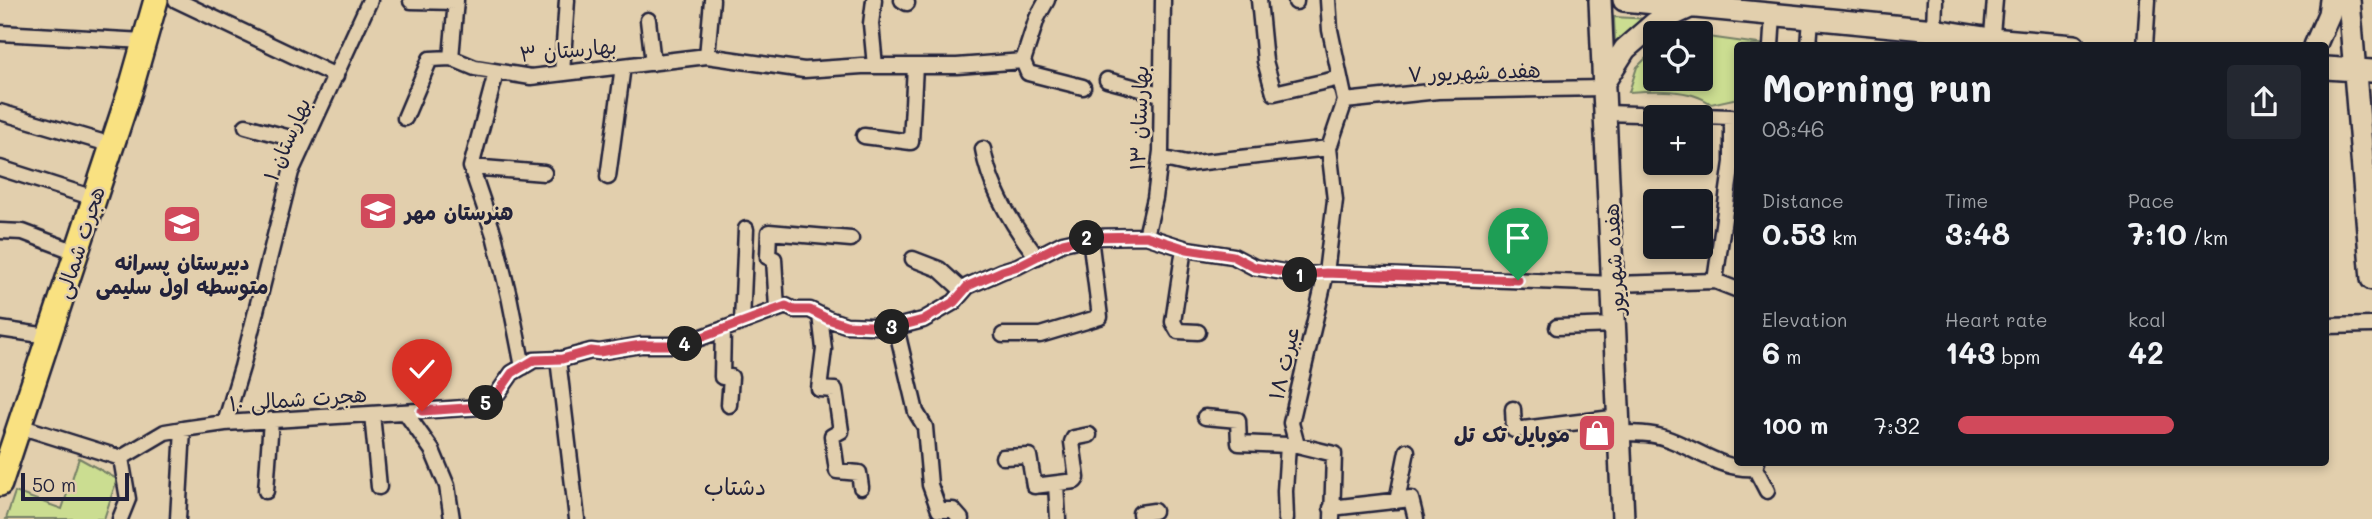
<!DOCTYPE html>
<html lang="en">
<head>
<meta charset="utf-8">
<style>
	:root { --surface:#171b24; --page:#242831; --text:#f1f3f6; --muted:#9ea1a6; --accent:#d1495b }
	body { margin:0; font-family:Mali,"Playpen Sans Arabic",sans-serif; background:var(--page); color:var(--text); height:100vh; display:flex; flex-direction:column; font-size:26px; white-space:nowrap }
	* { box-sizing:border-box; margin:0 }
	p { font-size:23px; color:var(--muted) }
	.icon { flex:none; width:38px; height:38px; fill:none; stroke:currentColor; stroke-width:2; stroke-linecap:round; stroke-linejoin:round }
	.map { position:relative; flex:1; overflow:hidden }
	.drawer { position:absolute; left:1734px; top:42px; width:595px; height:424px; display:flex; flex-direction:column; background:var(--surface); border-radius:7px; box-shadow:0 4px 10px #0003 }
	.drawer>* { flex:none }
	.controls { position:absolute; left:1643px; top:21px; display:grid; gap:14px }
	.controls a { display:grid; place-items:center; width:70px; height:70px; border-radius:7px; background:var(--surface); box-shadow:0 4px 10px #0003; font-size:35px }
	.scale { position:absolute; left:21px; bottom:18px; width:108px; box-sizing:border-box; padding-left:7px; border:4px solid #22223b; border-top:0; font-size:19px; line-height:24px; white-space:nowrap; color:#22223b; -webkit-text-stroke:5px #e2cfad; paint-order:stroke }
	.pin { position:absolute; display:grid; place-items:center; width:60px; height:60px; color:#fff; margin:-72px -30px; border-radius:50% 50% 50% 0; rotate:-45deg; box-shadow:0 0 7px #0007 }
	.pin .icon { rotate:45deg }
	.km { position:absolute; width:35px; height:35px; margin:-18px; border-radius:50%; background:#222; color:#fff; font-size:19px; line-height:35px; text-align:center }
	.round { display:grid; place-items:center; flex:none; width:74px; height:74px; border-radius:7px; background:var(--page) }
	.summary { display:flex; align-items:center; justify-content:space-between; height:119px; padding:0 28px }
	h1 { font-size:38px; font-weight:700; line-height:52px }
	.metrics { display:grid; grid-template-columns:repeat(3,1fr); gap:10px; height:119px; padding:7px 28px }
	.metrics div { display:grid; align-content:center }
	.metrics b { font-size:30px; font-weight:700 }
	.metrics small { font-size:19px; font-weight:400 }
	.metrics p { font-size:19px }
	ul { padding:0 28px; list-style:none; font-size:23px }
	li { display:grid; grid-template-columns:112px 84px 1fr; align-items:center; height:52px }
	li i { height:18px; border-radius:9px; background:var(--accent) }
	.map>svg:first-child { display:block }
	.green { fill:#cbdd91; stroke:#768066; stroke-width:2 }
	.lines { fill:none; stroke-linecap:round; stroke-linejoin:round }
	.street-casing { stroke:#22223b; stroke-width:19 }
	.secondary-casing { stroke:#22223b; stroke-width:26 }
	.primary-casing { stroke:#22223b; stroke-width:28 }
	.street { stroke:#e2cfad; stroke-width:14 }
	.secondary { stroke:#e2cfad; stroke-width:21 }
	.primary { stroke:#f9e181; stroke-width:23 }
	.route-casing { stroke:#fff; stroke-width:14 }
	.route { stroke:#d1495b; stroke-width:9 }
	.labels { text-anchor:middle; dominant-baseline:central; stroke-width:5; stroke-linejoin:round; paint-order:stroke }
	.street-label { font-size:21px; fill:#22223b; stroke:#e2cfad }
	.poi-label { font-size:21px; font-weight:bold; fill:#22223b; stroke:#e2cfad; text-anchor:start }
	.neighbourhood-label { font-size:23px; fill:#22223b; stroke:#e2cfad }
</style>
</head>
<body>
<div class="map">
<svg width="2372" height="519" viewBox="0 0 2372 519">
	<rect width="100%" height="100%" fill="#e2cfad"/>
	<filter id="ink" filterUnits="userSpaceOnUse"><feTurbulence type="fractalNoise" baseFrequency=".0143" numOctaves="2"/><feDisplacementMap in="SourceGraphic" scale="14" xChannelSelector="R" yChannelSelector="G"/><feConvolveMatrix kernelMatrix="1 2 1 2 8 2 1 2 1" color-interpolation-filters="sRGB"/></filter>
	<g filter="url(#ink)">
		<path class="green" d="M1614 17 1650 19 1635 26 1615 42Z
			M1701 36 1766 45 1738 46V98L1711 104C1690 88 1654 90 1629 92L1637 67 1655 49 1656 79H1701Z
			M79 458 117 479 104 519H6L15 492 62 509Z"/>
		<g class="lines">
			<g class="street-casing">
				<path id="street" d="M176 0 336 76
					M456 0 451 58 475 68 531 77 707 56 804 70 862 66H957L1023 61
					M874 0 871 24 875 66
					M902 0 907 3
					M1259 0 1265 61 1274 93 1340 78
					M1328 0 1330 30 1345 101 1329 148 1335 200 1326 273 1291 423 1297 445 1334 454 1332 519
					M411 1 456 2
					M1296 2V0
					M648 20 653 63
					M1934 30 1935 0
					M0 33 144 41
					M1771 46 1773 15
					M1809 46 1811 18
					M1991 46 1995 0
					M2145 46 2148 0
					M707 56 712 0
					M1023 61 1028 73 1083 87
					M1023 61 1037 18 1047 0
					M496 73 471 167 494 235 509 296 523 367
					M562 73 567 0
					M1107 80 1160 94
					M1345 101 1438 91 1604 88
					M0 112 112 145
					M1606 113 1732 117
					M405 118 430 59 451 58
					M246 126 305 142
					M864 136 911 142 915 66
					M983 149C990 189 1012 225 1037 257
					M1160 158 1186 164 1329 148
					M471 167 544 173
					M0 168 94 198
					M608 177 623 66
					M0 231 23 232 76 252
					M1146 236 1155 198 1161 151 1163 0
					M1184 248 1173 322 1178 331 1198 332
					M913 259 939 269 963 291
					M1715 281 1732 162V117
					M777 308 774 259 768 257 769 232 851 239
					M820 315 824 349 819 389 835 390 841 431 832 436 837 471 859 473 861 487
					M742 322 746 229
					M2326 326 2372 325
					M896 327 916 412 925 427 930 485 939 510H953L961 519
					M1557 327 1616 325
					M0 329 48 336
					M723 329 722 377H731L729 405
					M1003 335H1040L1100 317 1090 237
					M558 359 577 519
					M1513 409 1514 430 1620 417
					M405 412 432 450 447 486 452 519
					M372 414 379 487
					M1205 417 1238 420 1239 443 1288 445
					M225 423 242 367 291 172 370 0
					M19 426 121 458 165 432 183 429 225 423 481 407 498 393 512 373 534 360 562 359 591 351 599 352 641 345H681L786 306 794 310H810L828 319 846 325 896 327 923 320 954 302 968 286 1002 271 1018 266 1063 243 1090 237 1146 236 1187 249 1233 256 1254 267 1301 275 1326 273 1614 284 1715 281 1738 290
					M1621 433C1635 433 1651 433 1665 438 1696 448 1722 471 1755 468
					M1003 457 1029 456 1034 486 1075 481 1077 478 1072 442 1074 438 1089 435
					M1757 462 1755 468 1767 491
					M1056 484 1058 519
					M266 491 271 420
					M1397 501 1407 451
					M1331 508 1411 499 1416 519
					M120 519 128 499 121 458
					M178 519 183 429
					M1141 519 1140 513 1154 511
					M1286 519 1285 491 1288 445H1297"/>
			</g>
			<g class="secondary-casing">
				<path id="secondary" d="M1600 0 1623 519
					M1624 0 1934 30 1991 39 2074 46
					M2349 0 2372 279
					M2315 46 2329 14 2331 0
					M2326 68 2372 71
					M1604 82 1625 49 1655 23 1690 7"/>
			</g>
			<g class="primary-casing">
				<path id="primary" d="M0 484 130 91 156 0"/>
			</g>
			<use href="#street" class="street"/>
			<use href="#secondary" class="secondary"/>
			<use href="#primary" class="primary"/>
		</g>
	</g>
	<g class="lines" filter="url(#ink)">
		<g class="route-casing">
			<path id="route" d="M422 411 481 407 498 393 512 373 534 360 562 359 591 351 599 352 641 345H681L786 306 794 310H810L828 319 846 325 896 327 923 320 954 302 968 286 1002 271 1018 266 1063 243 1090 237 1146 236 1187 249 1233 256 1254 267 1301 275 1326 273 1518 280"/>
		</g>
		<use href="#route" class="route"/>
	</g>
	<defs>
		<g id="school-square" transform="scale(2.0125)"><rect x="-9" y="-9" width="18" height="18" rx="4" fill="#d1495b" stroke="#e2cfad"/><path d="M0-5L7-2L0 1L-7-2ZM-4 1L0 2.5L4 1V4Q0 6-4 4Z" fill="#fff"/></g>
		<g id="shop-square" transform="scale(2.0125)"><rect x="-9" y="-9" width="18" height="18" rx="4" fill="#d1495b" stroke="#e2cfad"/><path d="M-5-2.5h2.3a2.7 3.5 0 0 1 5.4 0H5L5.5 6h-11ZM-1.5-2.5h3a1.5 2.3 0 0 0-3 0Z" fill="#fff"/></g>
	</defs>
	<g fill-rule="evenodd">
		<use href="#school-square" x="378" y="211"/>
		<use href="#school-square" x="182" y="224"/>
		<use href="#shop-square" x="1597" y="433"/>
	</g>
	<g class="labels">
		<g class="street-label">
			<text transform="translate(568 49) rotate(-5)">بهارستان ۳</text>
			<text transform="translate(1474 71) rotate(-2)">هفده شهریور ۷</text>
			<text transform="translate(1138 118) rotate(-88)">بهارستان ۱۳</text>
			<text transform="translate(286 139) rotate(-67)">بهارستان ۱</text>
			<text transform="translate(79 242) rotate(-72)">هجرت شمالی</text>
			<text transform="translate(1613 259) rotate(-93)">هفده شهریور</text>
			<text transform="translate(1283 363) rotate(-77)">عبرت ۱۸</text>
			<text transform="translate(298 398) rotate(-4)">هجرت شمالی ۱۰</text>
		</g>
		<g class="poi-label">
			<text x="405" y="211">هنرستان مهر</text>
			<text x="182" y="261" text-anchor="middle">دبیرستان پسرانه<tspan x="182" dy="24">متوسطه اول سلیمی</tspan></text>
			<text x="1570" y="433" text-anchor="end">موبایل تک تل</text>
		</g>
		<g class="neighbourhood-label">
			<text x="735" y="486">دشتاب</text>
		</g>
	</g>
</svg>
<div class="controls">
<a><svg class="icon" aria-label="locate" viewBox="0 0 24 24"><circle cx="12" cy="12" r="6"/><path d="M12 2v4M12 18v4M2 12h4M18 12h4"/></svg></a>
<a>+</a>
<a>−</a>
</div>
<div class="scale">50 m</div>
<div class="pin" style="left:1518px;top:280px;background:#1e9e55"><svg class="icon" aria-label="arrive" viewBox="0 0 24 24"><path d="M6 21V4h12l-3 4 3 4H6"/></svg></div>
<div class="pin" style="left:422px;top:411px;background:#d93025"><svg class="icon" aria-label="check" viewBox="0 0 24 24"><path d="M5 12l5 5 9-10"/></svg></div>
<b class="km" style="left:1300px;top:275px">1</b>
<b class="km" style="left:1087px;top:238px">2</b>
<b class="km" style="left:892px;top:327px">3</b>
<b class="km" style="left:685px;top:344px">4</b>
<b class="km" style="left:486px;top:403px">5</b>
<section class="drawer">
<div class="summary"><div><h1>Morning run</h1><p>08:46</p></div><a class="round"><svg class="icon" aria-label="share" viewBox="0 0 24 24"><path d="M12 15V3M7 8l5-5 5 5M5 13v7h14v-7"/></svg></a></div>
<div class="metrics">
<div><p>Distance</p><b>0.53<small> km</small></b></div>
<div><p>Time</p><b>3:48</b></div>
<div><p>Pace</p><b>7:10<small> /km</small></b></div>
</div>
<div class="metrics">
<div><p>Elevation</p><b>6<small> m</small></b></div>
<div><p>Heart rate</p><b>143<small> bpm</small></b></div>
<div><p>kcal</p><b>42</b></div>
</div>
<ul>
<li><b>100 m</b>7:32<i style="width:63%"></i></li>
</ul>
</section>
</div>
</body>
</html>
